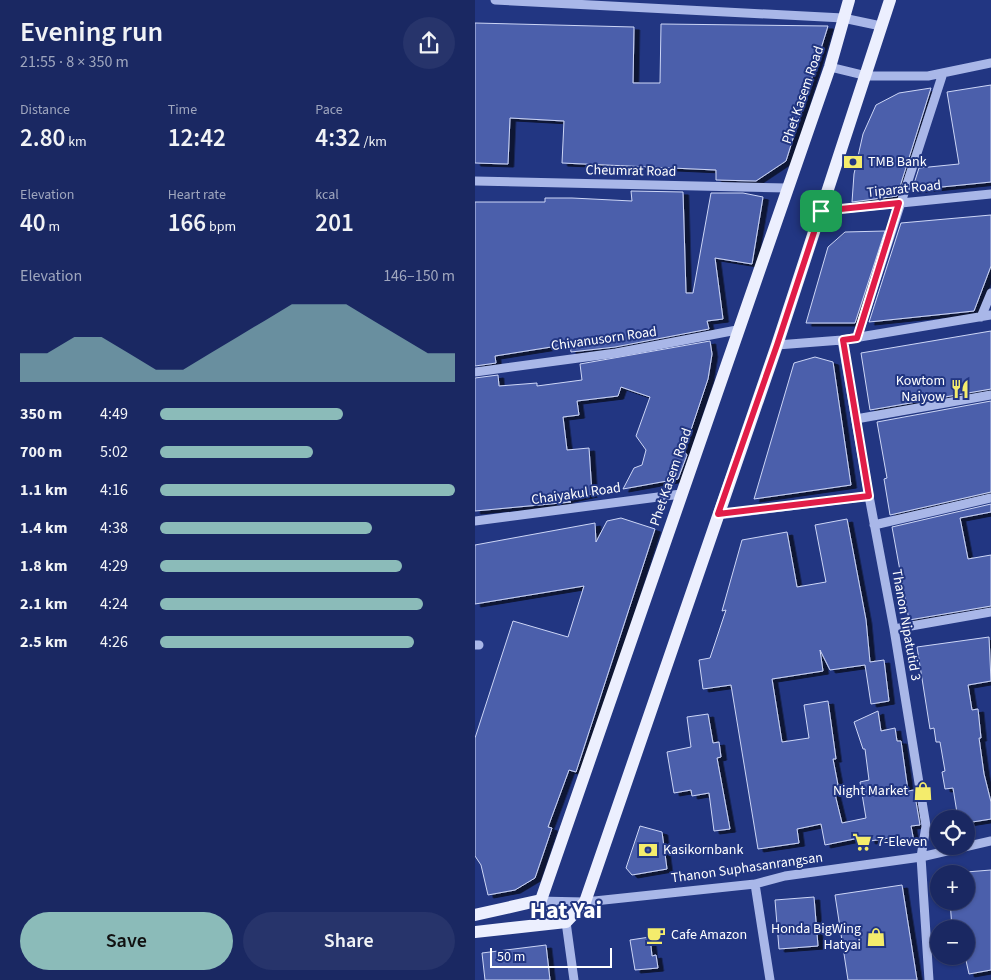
<!DOCTYPE html>
<html lang="en">
<head>
<meta charset="utf-8">
<style>
	:root { --surface:#1a2862; --page:#27346b; --text:#f1f3f6; --muted:#9fa6be; --line:#384477; --accent:#8bbbb9 }
	body { margin:0; font-family:"Source Sans 3",sans-serif; background:var(--page); color:var(--text); height:100vh; display:flex; flex-direction:column; font-size:19px; white-space:nowrap }
	* { box-sizing:border-box; margin:0 }
	p { font-size:16px; color:var(--muted) }
	.icon { flex:none; width:28px; height:28px; fill:none; stroke:currentColor; stroke-width:2; stroke-linecap:round; stroke-linejoin:round }
	.map { position:relative; flex:1; overflow:hidden }
	.side { display:flex; flex-direction:column; background:var(--surface); width:475px }
	.side>* { flex:none }
	.tools { position:absolute; left:455px; top:810px; display:grid; gap:10px }
	.tools a { display:grid; place-items:center; width:45px; height:45px; border-radius:50%; background:var(--surface); box-shadow:0 1px 4px #0004,0 0 0 1px var(--line); font-size:25px }
	.scale { position:absolute; left:15px; bottom:12px; width:122px; box-sizing:border-box; padding-left:5px; border:2px solid #fff; border-top:0; font-size:14px; line-height:18px; white-space:nowrap; color:#fff; -webkit-text-stroke:4px #223682; paint-order:stroke }
	.pin { position:absolute; display:grid; place-items:center; width:42px; height:42px; color:#fff; margin:-21px; border-radius:10px; box-shadow:0 2px 8px #0006 }
	.round { display:grid; place-items:center; flex:none; width:52px; height:52px; border-radius:26px; background:var(--page) }
	.headline { display:flex; align-items:center; justify-content:space-between; height:85px; padding:0 20px }
	h1 { font-size:28px; font-weight:600; line-height:38px }
	.metrics { display:grid; grid-template-columns:repeat(3,1fr); gap:8px; height:85px; padding:5px 20px }
	.metrics div { display:grid; align-content:center }
	.metrics b { font-size:25px; font-weight:600 }
	.metrics small { font-size:14px; font-weight:400 }
	.metrics p { font-size:14px }
	.chart { height:140px; padding:10px 20px }
	.chart p { display:flex; justify-content:space-between }
	.chart svg { width:100%; height:90px; margin-top:5px; fill:var(--accent); opacity:.7 }
	.cta { display:flex; gap:10px; margin-top:auto; padding:10px 20px }
	.cta a { flex:1; height:58px; border-radius:30px; background:var(--accent); color:#111; font-size:20px; font-weight:600; line-height:58px; text-align:center }
	.cta a+a { background:var(--page); color:var(--text) }
	ul { padding:0 20px; list-style:none; font-size:16px }
	li { display:grid; grid-template-columns:80px 60px 1fr; align-items:center; height:38px }
	li i { height:12px; border-radius:6px; background:var(--accent) }
	main { display:flex; flex:1; min-height:0 }
	.map>svg:first-child { display:block }
	.building { fill:#4b5fab; stroke:#cdd6f6; filter:url(#shadow) }
	.lines { fill:none; stroke-linecap:round; stroke-linejoin:round }
	.minor { stroke:#a9b7e8; stroke-width:9 }
	.major { stroke:#eceffe; stroke-width:12 }
	.route-casing { stroke:#fff; stroke-width:10 }
	.route { stroke:#e11d48; stroke-width:6 }
	.labels { text-anchor:middle; dominant-baseline:central; stroke-width:4; stroke-linejoin:round; paint-order:stroke }
	.street-label { font-size:14px; fill:#fff; stroke:#223682 }
	.poi-label { font-size:14px; fill:#fff; stroke:#223682; text-anchor:start }
	.town-label { font-size:24px; font-weight:bold; fill:#fff; stroke:#223682 }
</style>
</head>
<body>
<main>
<section class="side">
<div class="headline"><div><h1>Evening run</h1><p>21:55 · 8 × 350 m</p></div><a class="round"><svg class="icon" aria-label="share" viewBox="0 0 24 24"><path d="M12 15V3M7 8l5-5 5 5M5 13v7h14v-7"/></svg></a></div>
<div class="metrics">
<div><p>Distance</p><b>2.80<small> km</small></b></div>
<div><p>Time</p><b>12:42</b></div>
<div><p>Pace</p><b>4:32<small> /km</small></b></div>
</div>
<div class="metrics">
<div><p>Elevation</p><b>40<small> m</small></b></div>
<div><p>Heart rate</p><b>166<small> bpm</small></b></div>
<div><p>kcal</p><b>201</b></div>
</div>
<div class="chart"><p><span>Elevation</span>146–150 m</p>
<svg viewBox="0 0 160 44" preserveAspectRatio="none"><path d="M0 44V30L10 30L20 22L30 22L40 30L50 38L60 38L70 30L80 22L90 14L100 6L110 6L120 6L130 14L140 22L150 30L160 30V44z"/></svg>
</div>
<ul>
<li><b>350 m</b>4:49<i style="width:62%"></i></li>
<li><b>700 m</b>5:02<i style="width:52%"></i></li>
<li><b>1.1 km</b>4:16<i style="width:100%"></i></li>
<li><b>1.4 km</b>4:38<i style="width:72%"></i></li>
<li><b>1.8 km</b>4:29<i style="width:82%"></i></li>
<li><b>2.1 km</b>4:24<i style="width:89%"></i></li>
<li><b>2.5 km</b>4:26<i style="width:86%"></i></li>
</ul>
<div class="cta"><a>Save</a><a>Share</a></div>
</section>
<div class="map">
<svg width="516" height="980" viewBox="0 0 516 980">
	<defs>
		<filter id="shadow"><feDropShadow dx="5.5" dy="3" stdDeviation="0" flood-color="#0009"/></filter>
	</defs>
	<rect width="100%" height="100%" fill="#223682"/>
	<path class="building" d="M0 23 159 27 158 83H185L186 24 353 26 311 161 281 181 241 180V170L87 163 89 121 35 118 33 164 0 163Z
		M516 85V182L437 190 444 168 484 164 472 92Z
		M456 88 422 196 377 202 379 174 388 134 401 105 424 93Z
		M156 191 208 192 211 293H218L236 193H268L288 197 277 264 240 258 248 319 232 321 234 329 140 347 96 352 95 344 20 356 21 363 0 366V202H70V198H97L157 201Z
		M516 215V266L499 311 394 322 426 223Z
		M410 231 380 323H331L353 247 370 232Z
		M516 331V389L395 410 386 353Z
		M235 341 237 354 233 379 209 451 212 455 203 479 148 489 159 468 167 465 171 450 161 436 175 397 146 387 143 396 102 401 104 415 88 417 92 450 114 448 117 494 89 500 96 502 0 511V378L23 375 24 386 62 383V386L107 380 105 364Z
		M340 357 358 362 376 485 279 499 319 363Z
		M516 401V492L415 515 409 479 412 478 402 422Z
		M516 504V512L485 518 493 559 516 555V606L434 620 417 527Z
		M146 518 180 529 101 772 94 770 73 827 77 828 60 878 40 890 13 895 6 865 0 856V738L38 621 93 637 109 586 0 604V545L120 523 121 542 132 521Z
		M372 519 391 620 395 662 409 660 414 701 396 704 390 665 355 670 345 650 348 671 297 679 307 742 334 738 329 705 353 701 361 759H358L363 785 358 786 367 823 391 818 385 782 394 780 390 749H388L379 722 403 711 406 731 420 728 422 741H426L433 791 439 790 445 825 436 826 439 842 422 844 421 837 395 841 394 836 350 845 346 824 322 829 324 843 283 849 256 685 228 689 224 660 235 658 251 610 247 611 267 540 312 532 322 587 351 582 340 525Z
		M514 637 516 681 493 685 497 710 503 709 506 738H504L509 774 516 802V819L491 823V819H483L478 788 470 789 467 772 470 771 465 742H461L459 728 455 729 442 647Z
		M233 714 238 743 244 742 246 757 242 758 255 829 239 831 234 793 217 796 216 790 199 793 192 752 216 747 212 717Z
		M165 826 187 832 192 869 157 875 151 868Z
		M516 870V970L494 974 490 956 491 926 477 928 475 901H491V872Z
		M427 885 442 980H373L360 895Z
		M339 897 343 946 304 949 300 900Z
		M175 937 177 956 181 955 183 968 160 970 155 940Z
		M71 945 75 980H10L7 953Z"/>
	<g class="lines">
		<path class="minor" d="M20 0 368 18 406 26
			M355 67 392 76H453L516 63
			M0 181 312 188
			M346 211 516 194
			M506 317 516 293
			M382 338 468 73
			M367 340 516 315
			M302 345 367 340 394 496 419 629 451 826 446 857 454 980
			M0 372 141 353 262 330
			M381 419 516 395
			M243 515 394 496
			M0 521 206 494
			M399 525 516 498
			M419 629 516 612
			M0 645H4
			M280 884 295 980
			M66 900 91 922 99 980
			M62 901 110 902 280 884 310 876 446 857 516 841"/>
		<path class="major" d="M0 915 66 900 355 67 374 0
			M0 932 91 922 110 902 302 345 415 0"/>
	</g>
	<g class="lines">
		<g class="route-casing">
			<path id="route" d="M424 203 382 338 368 340 394 496 243 514 302 345 346 211Z"/>
		</g>
		<use href="#route" class="route"/>
	</g>
	<defs>
		<g id="bank-bare" transform="scale(1.5)"><path d="M-6-4H6V4H-6ZM0-2.3a2.3 2.3 0 1 0 0 4.6a2.3 2.3 0 1 0 0-4.6Z" fill="#f4ec6c" stroke="#223682" stroke-width="2.5" paint-order="stroke"/></g>
		<g id="restaurant-bare" transform="scale(1.5)"><path d="M-5-6h1v4h1v-4h1v4h1v-4h1v5L-1.5 .5V6h-2V.5L-5-1ZM5-6V6H3V1.5H1.5Q1.5-4 5-6Z" fill="#f4ec6c" stroke="#223682" stroke-width="2.5" paint-order="stroke"/></g>
		<g id="shop-bare" transform="scale(1.5)"><path d="M-5-2.5h2.3a2.7 3.5 0 0 1 5.4 0H5L5.5 6h-11ZM-1.5-2.5h3a1.5 2.3 0 0 0-3 0Z" fill="#f4ec6c" stroke="#223682" stroke-width="2.5" paint-order="stroke"/></g>
		<g id="supermarket-bare" transform="scale(1.5)"><path d="M-6-5.5h2.5l.6 2H6L4.5 2H-2.5L-4.4-4H-6ZM-1.5 3.2a1.3 1.3 0 1 0 .1 0ZM3 3.2a1.3 1.3 0 1 0 .1 0Z" fill="#f4ec6c" stroke="#223682" stroke-width="2.5" paint-order="stroke"/></g>
		<g id="cafe-bare" transform="scale(1.5)"><path d="M-5.5-4.5H6V0H3Q3 3.5 0 3.5H-2.5Q-5.5 3.5-5.5 0ZM3-3.2v2h1.7v-2ZM-6 4.5H4V6H-6Z" fill="#f4ec6c" stroke="#223682" stroke-width="2.5" paint-order="stroke"/></g>
	</defs>
	<g fill-rule="evenodd">
		<use href="#bank-bare" x="378" y="162"/>
		<use href="#restaurant-bare" x="485" y="389"/>
		<use href="#shop-bare" x="448" y="791"/>
		<use href="#supermarket-bare" x="387" y="842"/>
		<use href="#bank-bare" x="173" y="850"/>
		<use href="#cafe-bare" x="181" y="935"/>
		<use href="#shop-bare" x="401" y="937"/>
	</g>
	<g class="labels">
		<g class="street-label">
			<text transform="translate(328 95) rotate(-71)">Phet Kasem Road</text>
			<text transform="translate(156 171) rotate(1)">Cheumrat Road</text>
			<text transform="translate(429 189) rotate(-6)">Tiparat Road</text>
			<text transform="translate(129 339) rotate(-8)">Chivanusorn Road</text>
			<text transform="translate(196 477) rotate(-71)">Phet Kasem Road</text>
			<text transform="translate(101 494) rotate(-8)">Chaiyakul Road</text>
			<text transform="translate(431 625) rotate(80)">Thanon Nipatutid 3</text>
			<text transform="translate(272 868) rotate(-8)">Thanon Suphasanrangsan</text>
		</g>
		<g class="poi-label">
			<text x="393" y="162">TMB Bank</text>
			<text x="470" y="381" text-anchor="end">Kowtom<tspan x="470" dy="16">Naiyow</tspan></text>
			<text x="433" y="791" text-anchor="end">Night Market</text>
			<text x="402" y="842">7-Eleven</text>
			<text x="188" y="850">Kasikornbank</text>
			<text x="386" y="929" text-anchor="end">Honda BigWing<tspan x="386" dy="16">Hatyai</tspan></text>
			<text x="196" y="935">Cafe Amazon</text>
		</g>
		<g class="town-label">
			<text x="91" y="910">Hat Yai</text>
		</g>
	</g>
</svg>
<div class="tools">
<a><svg class="icon" aria-label="locate" viewBox="0 0 24 24"><circle cx="12" cy="12" r="6"/><path d="M12 2v4M12 18v4M2 12h4M18 12h4"/></svg></a>
<a>+</a>
<a>−</a>
</div>
<div class="scale">50 m</div>
<div class="pin" style="left:346px;top:211px;background:#1e9e55"><svg class="icon" aria-label="arrive" viewBox="0 0 24 24"><path d="M6 21V4h12l-3 4 3 4H6"/></svg></div>
</div>
</main>
</body>
</html>
